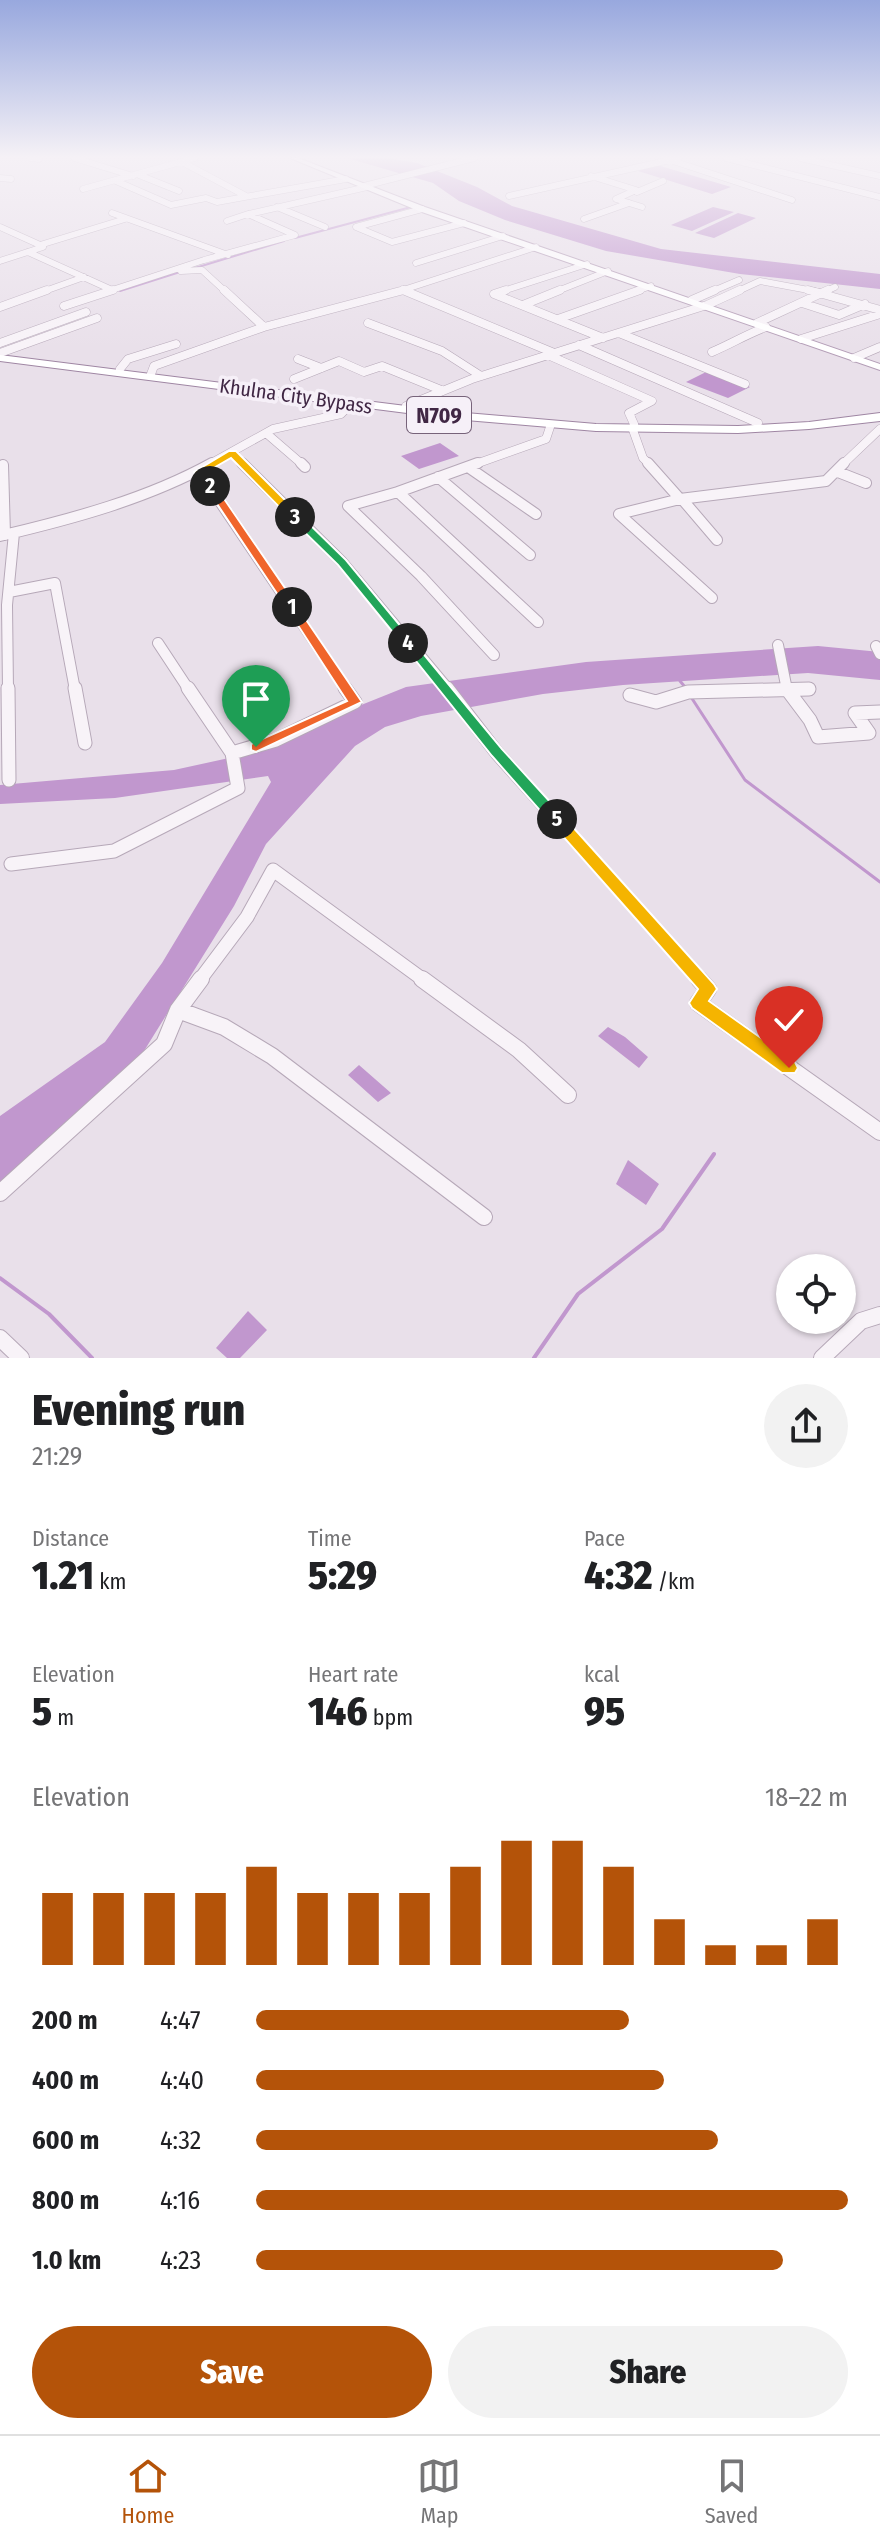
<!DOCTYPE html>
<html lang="en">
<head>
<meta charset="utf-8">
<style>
	:root { --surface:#fff; --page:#f2f2f2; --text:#202124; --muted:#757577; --line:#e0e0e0; --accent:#b45309 }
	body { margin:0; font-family:"Fira Sans Condensed",sans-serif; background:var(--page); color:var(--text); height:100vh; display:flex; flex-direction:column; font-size:30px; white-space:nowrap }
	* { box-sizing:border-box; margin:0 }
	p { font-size:26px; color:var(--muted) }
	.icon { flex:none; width:44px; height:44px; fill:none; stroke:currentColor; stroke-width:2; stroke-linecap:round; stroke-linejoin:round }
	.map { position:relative; height:1358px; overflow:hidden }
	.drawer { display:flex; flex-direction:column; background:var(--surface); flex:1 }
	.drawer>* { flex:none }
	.fabs { position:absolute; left:776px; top:1254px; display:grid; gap:16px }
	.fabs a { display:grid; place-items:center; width:80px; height:80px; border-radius:50%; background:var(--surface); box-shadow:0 2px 6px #0004; font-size:40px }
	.pin { position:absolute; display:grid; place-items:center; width:68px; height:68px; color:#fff; margin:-82px -34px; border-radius:50% 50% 50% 0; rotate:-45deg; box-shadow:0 0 8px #0007 }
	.pin .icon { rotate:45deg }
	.km { position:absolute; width:40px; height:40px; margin:-20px; border-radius:50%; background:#222; color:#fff; font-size:22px; line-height:40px; text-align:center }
	.round { display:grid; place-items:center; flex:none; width:84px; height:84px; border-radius:42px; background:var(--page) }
	.head { display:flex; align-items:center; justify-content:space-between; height:136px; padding:0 32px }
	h1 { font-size:44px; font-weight:800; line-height:60px }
	.figures { display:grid; grid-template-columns:repeat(3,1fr); gap:12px; height:136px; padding:8px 32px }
	.figures div { display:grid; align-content:center }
	.figures b { font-size:40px; font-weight:800 }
	.figures small { font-size:22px; font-weight:400 }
	.figures p { font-size:22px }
	.chart { height:224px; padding:16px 32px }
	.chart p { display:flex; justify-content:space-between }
	.chart svg { width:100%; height:144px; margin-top:8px; stroke:var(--accent); stroke-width:6 }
	.primary-button { display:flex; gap:16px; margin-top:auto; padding:16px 32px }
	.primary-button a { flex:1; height:92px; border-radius:48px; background:var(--accent); color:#fff; font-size:32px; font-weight:800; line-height:92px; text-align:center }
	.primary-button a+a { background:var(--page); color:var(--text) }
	ul { padding:0 32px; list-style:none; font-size:26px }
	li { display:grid; grid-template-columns:128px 96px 1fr; align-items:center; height:60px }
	li i { height:20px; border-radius:10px; background:var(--accent) }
	.tabs { display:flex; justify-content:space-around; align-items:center; height:112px; border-top:2px solid var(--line); background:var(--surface); font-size:22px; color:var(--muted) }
	.tabs a { display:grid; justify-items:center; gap:4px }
	.tabs .on { color:var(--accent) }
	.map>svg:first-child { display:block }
	.water { fill:#c197ce }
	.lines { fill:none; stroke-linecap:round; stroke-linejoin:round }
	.stream-far2 { stroke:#c197ce; stroke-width:2 }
	.stream-far1 { stroke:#c197ce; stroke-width:3 }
	.stream { stroke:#c197ce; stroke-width:4 }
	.minor-far4-casing { stroke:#b6a8b8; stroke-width:7 }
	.minor-far3-casing { stroke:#b6a8b8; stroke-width:9 }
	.minor-far2-casing { stroke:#b6a8b8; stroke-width:12 }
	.minor-far1-casing { stroke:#b6a8b8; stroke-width:15 }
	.minor-casing { stroke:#b6a8b8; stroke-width:18 }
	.major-casing { stroke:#b49eb7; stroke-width:2 }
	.highway-casing { stroke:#9f86a3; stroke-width:2 }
	.minor-far4 { stroke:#f8f3f8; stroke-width:6 }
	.minor-far3 { stroke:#f8f3f8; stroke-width:8 }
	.minor-far2 { stroke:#f8f3f8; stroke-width:10 }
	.minor-far1 { stroke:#f8f3f8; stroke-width:13 }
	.minor { stroke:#f8f3f8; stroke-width:16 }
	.major { fill:#fff; fill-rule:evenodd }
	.highway { fill:#fff; fill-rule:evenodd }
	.split-1 { fill:#f0652b; stroke:#fff; stroke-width:2 }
	.split-2 { fill:#f0652b; stroke:#fff; stroke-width:2 }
	.split-3 { fill:#f5b400; stroke:#fff; stroke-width:2 }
	.split-4 { fill:#22a559; stroke:#fff; stroke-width:2 }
	.split-5 { fill:#22a559; stroke:#fff; stroke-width:2 }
	.split-6 { fill:#f5b400; stroke:#fff; stroke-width:2 }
	.labels { text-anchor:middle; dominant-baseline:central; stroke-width:7; stroke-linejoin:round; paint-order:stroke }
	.far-street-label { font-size:20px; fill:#402744; stroke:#f6f0f8 }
	.shield { fill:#f6f0f8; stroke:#77637a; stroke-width:2 }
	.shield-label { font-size:22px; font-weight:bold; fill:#402744 }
</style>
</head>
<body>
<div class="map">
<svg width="880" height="1358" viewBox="0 0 880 1358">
	<rect width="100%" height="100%" fill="#e9e0ea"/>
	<path class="water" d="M347 158H387L417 163 477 187 512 206 661 249 880 274V289L740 274 606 251 505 220 459 201 433 183Z
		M657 165 731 187 712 194 638 171Z
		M713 207 734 212 692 231 671 225Z
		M738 213 756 218 714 238 695 233Z
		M708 371 750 387 728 398 686 382Z
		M440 443 459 456 419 469 401 456Z
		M818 646 880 652V680L808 673 623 685 543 694 421 716 385 727 355 746 266 844 234 906 139 1059 0 1188V1116L105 1042 162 963 271 782 268 776 115 798 0 804V785L174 770 229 758 406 687 586 662Z
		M608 1027 625 1037 648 1057 639 1068 598 1036Z
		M359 1065 391 1093 378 1102 348 1075Z
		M628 1160 659 1184 646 1205 616 1184Z
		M248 1311 267 1330 240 1358H227L216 1348Z"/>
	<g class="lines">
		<path class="stream-far2" d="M295 238 411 207
			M195 268 284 241
			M120 291 180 272"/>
		<path class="stream-far1" d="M680 681 685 687
			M691 697 745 780 880 882"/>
		<path class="stream" d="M0 1278 49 1314 92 1358
			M534 1358 578 1294 662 1229 714 1154"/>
		<g class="minor-far4-casing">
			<path id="minor-far4" d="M30 158 39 159
				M74 158 133 176
				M726 158 880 197
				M800 158 880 176
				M670 160 792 200
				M182 162 246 196
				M139 175 179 191
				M591 176 636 190 616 199 642 207
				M0 178 11 179
				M116 181 171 205 206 198 217 202 346 179
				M364 186 474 158
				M83 189 195 158
				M637 192 663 181
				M509 196 679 158
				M277 207 325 227
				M422 209 356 227 392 242 464 223
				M112 213 228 255
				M249 214 367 187
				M584 219 629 203
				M0 227 40 245
				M28 252 112 290
				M0 261 43 247 40 245 125 219
				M416 263 503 236
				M181 271 202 270 226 292
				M403 290 408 292
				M42 292 84 277
				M106 292 204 260 295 235 248 214 227 221
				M397 292 536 247
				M500 292 587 264
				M555 292 608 271
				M634 292 651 286
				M711 292 739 280
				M736 292 760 281 819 292
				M824 292 835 287"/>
		</g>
		<g class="minor-far3-casing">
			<path id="minor-far3" d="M403 290 554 353
				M506 290 494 294 603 338
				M808 290 880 310
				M692 300 715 290
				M802 303 839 315 865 304
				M523 305 560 290
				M64 306 113 290
				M0 307 47 290
				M558 319 640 290
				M368 323 442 351 481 376
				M757 323 828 290
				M264 327 404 290
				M619 333 745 384
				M801 339 880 314
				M0 343 86 312
				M579 345 758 423
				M712 352C731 344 745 335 766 327
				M0 353 97 318
				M548 355 652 401 629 413 634 424
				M854 358 880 347
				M298 359 321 368
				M120 369 128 359 176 344
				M151 374 154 366 264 327 224 290
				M294 379 339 361 364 372 382 366 441 390
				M406 406 472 379 707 305 740 290
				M633 430 643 458 650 465
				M266 433 303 465
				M232 453 244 465
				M208 465 273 429 341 414 352 403
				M473 465 546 439 550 427
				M842 465 880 429"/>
		</g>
		<g class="minor-far2-casing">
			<path id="minor-far2" d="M242 463 342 562 449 690
				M301 463 305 467
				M478 463 398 492 538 622
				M648 463 680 499 619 514 712 598
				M3 465 5 535
				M468 467 536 514
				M200 472 347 690
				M838 472 866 483
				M438 477 530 555
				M398 492 348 506 421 576 494 655
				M680 499 826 481 844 463
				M682 499 717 540
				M0 536C72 519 147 499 212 463
				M9 592 55 583 75 690
				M158 643 189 690
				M778 645 787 690
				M876 646 880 654
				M8 690 7 605 14 533
				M776 690 809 689"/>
		</g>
		<g class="minor-far1-casing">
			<path id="minor-far1" d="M8 688 9 780
				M75 688 85 743
				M447 688 497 753 701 981
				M786 688 810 720 818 737 869 733 855 713 880 712
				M630 695 656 702 688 692 809 689
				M232 753 276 740 355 702 345 688
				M11 864 114 851 238 788 232 753 188 688
				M199 981 247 917 273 870 425 981"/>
		</g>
		<g class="minor-casing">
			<path id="minor" d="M422 979 519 1050 568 1095
				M699 979 708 989 698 1003 880 1132
				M178 1010 224 1027 272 1056 484 1217
				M0 1193 164 1044 178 1010 201 979
				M0 1338 21 1358
				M822 1358 861 1321 880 1315"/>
		</g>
		<g class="major-casing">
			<path id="major" d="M290 158H298L425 207 880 364V370L419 211Z"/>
		</g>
		<g class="highway-casing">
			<path id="highway" d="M0 355 454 412 596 424 738 426 809 422 880 413V421L809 429 738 433 596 431 454 419 0 361Z"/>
		</g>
		<use href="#minor-far4" class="minor-far4"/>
		<use href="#minor-far3" class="minor-far3"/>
		<use href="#minor-far2" class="minor-far2"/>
		<use href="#minor-far1" class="minor-far1"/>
		<use href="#minor" class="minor"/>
		<use href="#major" class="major"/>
		<use href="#highway" class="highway"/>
	</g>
	<linearGradient id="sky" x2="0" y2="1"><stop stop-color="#98a8de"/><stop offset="0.45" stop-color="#f5f1f6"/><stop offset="1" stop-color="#f5f1f6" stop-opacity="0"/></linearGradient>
	<rect width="880" height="348" fill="url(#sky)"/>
	<path class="split-1" d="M287 605H296L362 702 256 752 251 750V744L347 701 286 607Z"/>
	<path class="split-2" d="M210 483 214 484 298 607 296 610 286 607 205 486Z"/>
	<path class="split-3" d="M229 451H236L299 514V519H291L231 458 205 473 215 486 206 489 194 472Z"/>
	<path class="split-4" d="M291 514H299L346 560 412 640V646H404L338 565 291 519Z"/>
	<path class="split-5" d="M404 640H412L502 749 562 815V823H551L492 756 404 646Z"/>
	<path class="split-6" d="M557 814 562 815 714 984 717 989 709 1001 795 1062 798 1068 795 1073H782L692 1008 689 1003 698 989 551 823V815Z"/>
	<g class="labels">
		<g class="far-street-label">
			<text transform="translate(296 396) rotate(8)">Khulna City Bypass</text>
		</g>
		<rect class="shield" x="407" y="397" width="64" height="36" rx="6"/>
		<g class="shield-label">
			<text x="439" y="415">N709</text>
		</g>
	</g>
</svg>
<div class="fabs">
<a><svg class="icon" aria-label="locate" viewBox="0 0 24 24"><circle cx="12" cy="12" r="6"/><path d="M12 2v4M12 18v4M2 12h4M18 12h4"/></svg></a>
</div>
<div class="pin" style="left:256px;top:747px;background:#1e9e55"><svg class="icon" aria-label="arrive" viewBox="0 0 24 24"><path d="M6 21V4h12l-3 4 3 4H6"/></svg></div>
<div class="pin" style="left:789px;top:1068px;background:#d93025"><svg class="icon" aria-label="check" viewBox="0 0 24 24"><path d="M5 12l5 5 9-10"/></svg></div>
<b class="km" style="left:292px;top:607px">1</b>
<b class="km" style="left:210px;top:486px">2</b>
<b class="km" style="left:295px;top:517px">3</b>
<b class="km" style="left:408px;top:643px">4</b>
<b class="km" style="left:557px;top:819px">5</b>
</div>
<section class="drawer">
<div class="head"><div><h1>Evening run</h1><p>21:29</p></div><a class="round"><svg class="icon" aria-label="share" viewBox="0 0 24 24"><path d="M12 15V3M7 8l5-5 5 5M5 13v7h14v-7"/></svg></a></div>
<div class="figures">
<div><p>Distance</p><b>1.21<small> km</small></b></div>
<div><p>Time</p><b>5:29</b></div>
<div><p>Pace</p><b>4:32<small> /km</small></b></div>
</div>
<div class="figures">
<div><p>Elevation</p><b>5<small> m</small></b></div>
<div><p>Heart rate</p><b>146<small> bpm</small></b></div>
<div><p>kcal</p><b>95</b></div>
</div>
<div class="chart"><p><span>Elevation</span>18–22 m</p>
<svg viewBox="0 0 160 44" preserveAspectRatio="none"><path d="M5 44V22M15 44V22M25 44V22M35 44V22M45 44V14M55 44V22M65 44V22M75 44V22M85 44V14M95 44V6M105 44V6M115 44V14M125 44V30M135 44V38M145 44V38M155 44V30"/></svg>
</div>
<ul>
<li><b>200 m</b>4:47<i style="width:63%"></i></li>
<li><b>400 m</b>4:40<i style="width:69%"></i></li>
<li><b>600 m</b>4:32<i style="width:78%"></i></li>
<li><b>800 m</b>4:16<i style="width:100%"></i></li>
<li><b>1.0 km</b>4:23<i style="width:89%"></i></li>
</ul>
<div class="primary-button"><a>Save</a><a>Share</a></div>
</section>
<nav class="tabs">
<a class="on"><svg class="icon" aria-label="home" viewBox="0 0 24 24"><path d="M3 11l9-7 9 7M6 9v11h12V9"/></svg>Home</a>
<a><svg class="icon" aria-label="map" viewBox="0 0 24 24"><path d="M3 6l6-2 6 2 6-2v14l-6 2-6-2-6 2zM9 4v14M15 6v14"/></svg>Map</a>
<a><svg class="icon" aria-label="saved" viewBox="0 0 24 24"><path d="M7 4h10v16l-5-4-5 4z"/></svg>Saved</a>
</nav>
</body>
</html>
